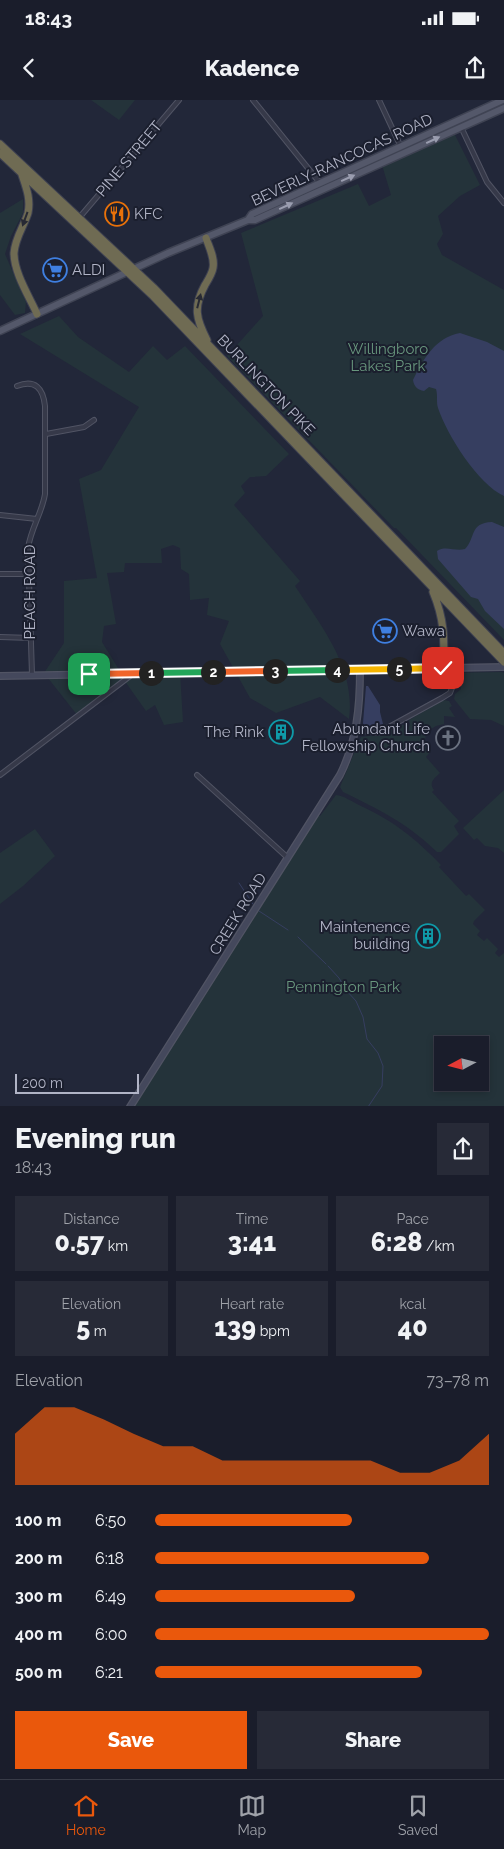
<!DOCTYPE html>
<html lang="en">
<head>
<meta charset="utf-8">
<style>
	:root { --surface:#1a1d2b; --page:#272a37; --text:#f1f3f6; --muted:#9fa2a9; --line:#383b47; --accent:#ea580c }
	body { margin:0; font-family:Raleway,sans-serif; background:var(--page); color:var(--text); height:100vh; display:flex; flex-direction:column; font-size:19px; white-space:nowrap }
	* { box-sizing:border-box; margin:0 }
	p { font-size:16px; color:var(--muted) }
	.icon { flex:none; width:28px; height:28px; fill:none; stroke:currentColor; stroke-width:2; stroke-linecap:round; stroke-linejoin:round }
	.map { position:relative; height:1006px; overflow:hidden }
	.side { display:flex; flex-direction:column; background:var(--surface); flex:1 }
	.side>* { flex:none }
	.needle { width:32px; rotate:263deg }
	.fabs { position:absolute; left:434px; top:936px; display:grid; gap:10px }
	.fabs a { display:grid; place-items:center; width:55px; height:55px; border-radius:0px; background:var(--surface); box-shadow:0 2px 8px #0003,0 0 0 1px var(--line); font-size:25px }
	.scale { position:absolute; left:15px; bottom:12px; width:124px; box-sizing:border-box; padding-left:5px; border:2px solid #b1b4c6; border-top:0; font-size:14px; line-height:18px; white-space:nowrap; color:#b1b4c6; -webkit-text-stroke:4px #1b1f2e; paint-order:stroke }
	.pin { position:absolute; display:grid; place-items:center; width:42px; height:42px; color:#fff; margin:-21px; border-radius:10px; box-shadow:0 2px 8px #0006 }
	.km { position:absolute; width:25px; height:25px; margin:-12px; border-radius:50%; background:#222; color:#fff; font-size:14px; line-height:25px; text-align:center }
	.round { display:grid; place-items:center; flex:none; width:52px; height:52px; border-radius:0px; background:var(--page) }
	.headline { display:flex; align-items:center; justify-content:space-between; height:85px; padding:0 15px }
	h1 { font-size:28px; font-weight:800; line-height:38px }
	.stats { display:grid; grid-template-columns:repeat(3,1fr); gap:8px; height:85px; padding:5px 15px }
	.stats div { display:grid; align-content:center; border-radius:0px; background:var(--page); text-align:center }
	.stats b { font-size:25px; font-weight:800 }
	.stats small { font-size:14px; font-weight:400 }
	.stats p { font-size:14px }
	.chart { height:140px; padding:10px 15px }
	.chart p { display:flex; justify-content:space-between }
	.chart svg { width:100%; height:90px; margin-top:5px; fill:var(--accent); opacity:.7 }
	.cta { display:flex; gap:10px; margin-top:auto; padding:10px 15px }
	.cta a { flex:1; height:58px; border-radius:0px; background:var(--accent); color:#fff; font-size:20px; font-weight:800; line-height:58px; text-align:center }
	.cta a+a { background:var(--page); color:var(--text) }
	ul { padding:0 15px; list-style:none; font-size:16px }
	li { display:grid; grid-template-columns:80px 60px 1fr; align-items:center; height:38px }
	li i { height:12px; border-radius:6px; background:var(--accent) }
	.status { display:flex; justify-content:space-between; align-items:center; height:35px; padding:0 25px; background:var(--surface); direction:ltr }
	.status svg { height:14px; fill:currentColor }
	header { display:flex; justify-content:space-between; align-items:center; height:65px; padding:0 15px; background:var(--surface); font-size:22px; font-weight:800 }
	.tab-bar { display:flex; justify-content:space-around; align-items:center; height:70px; border-top:1px solid var(--line); background:var(--surface); font-size:14px; color:var(--muted) }
	.tab-bar a { display:grid; justify-items:center; gap:2px }
	.tab-bar .selected { color:var(--accent) }
	.map>svg:first-child { display:block }
	.green { fill:#24333a; fill-rule:evenodd }
	.water { fill:#363e60 }
	.lines { fill:none; stroke-linecap:round; stroke-linejoin:round }
	.stream { stroke:#363e60; stroke-width:1 }
	.street-casing { stroke:#515464; stroke-width:6 }
	.secondary-casing { stroke:#515464; stroke-width:8 }
	.primary-casing { stroke:#3f4353; stroke-width:9 }
	.highway-casing { stroke:#3e4151; stroke-width:9 }
	.street { stroke:#363949; stroke-width:4 }
	.secondary { stroke:#44485c; stroke-width:5.5 }
	.primary { stroke:#54586a; stroke-width:6 }
	.highway { stroke:#6f6b53; stroke-width:7 }
	.oneway { fill:#9a9daf }
	.oneway2 { fill:#282a34 }
	.split-1-casing { stroke:#fff; stroke-width:10 }
	.split-2-casing { stroke:#fff; stroke-width:10 }
	.split-3-casing { stroke:#fff; stroke-width:10 }
	.split-4-casing { stroke:#fff; stroke-width:10 }
	.split-5-casing { stroke:#fff; stroke-width:10 }
	.split-6-casing { stroke:#fff; stroke-width:10 }
	.split-1 { stroke:#f0652b; stroke-width:6 }
	.split-2 { stroke:#22a559; stroke-width:6 }
	.split-3 { stroke:#f0652b; stroke-width:6 }
	.split-4 { stroke:#22a559; stroke-width:6 }
	.split-5 { stroke:#f5b400; stroke-width:6 }
	.split-6 { stroke:#f5b400; stroke-width:6 }
	.labels { text-anchor:middle; dominant-baseline:central; stroke-width:4; stroke-linejoin:round; paint-order:stroke }
	.street-label { font-size:15px; fill:#b1b4c6; stroke:#1b1f2e }
	.poi-label { font-size:15px; fill:#b1b4c6; stroke:#1b1f2e; text-anchor:start }
	.park-label { font-size:15px; fill:#68967d; stroke:#1b1f2e }
</style>
</head>
<body>
<div class="status"><b>18:43</b><svg viewBox="0 0 49 12"><path d="M0 12V9h3v3zM5 12V6h3v6zM10 12V3h3v9zM15 12V0h3v12zM26 1h20v11H26zM47 4h2v5h-2z"/></svg></div>
<header><svg class="icon" aria-label="back" viewBox="0 0 24 24"><path d="M15 5l-7 7 7 7"/></svg>Kadence<svg class="icon" aria-label="share" viewBox="0 0 24 24"><path d="M12 15V3M7 8l5-5 5 5M5 13v7h14v-7"/></svg></header>
<div class="map">
<svg width="504" height="1007" viewBox="0 0 504 1007">
	<rect width="100%" height="100%" fill="#222739"/>
	<path class="green" d="M91 0H135L119 20Z
		M454 33 480 85 460 96 438 116 443 134 437 144 442 155 504 190V540L396 428H394L227 256 263 216 241 133 358 84 369 106 391 95 382 65Z
		M23 99V113L11 136 5 154 26 202 25 213 15 215 0 195V113Z
		M59 216 78 237 129 272 153 246 167 260 185 246 289 354 266 376 250 377 241 386 245 393 234 405 300 481 295 486C321 526 356 568 349 619L320 597 276 613 250 598 220 544 229 521 207 515 209 498 190 500 189 474 181 469 180 448 173 445 161 449 162 463H125L124 472 107 473 116 524 104 526 102 542 121 573 180 572 183 622 164 625 155 605 146 611 124 580 78 616 44 573 64 543V481L97 478 79 379 101 370 139 307 20 234Z
		M502 572 504 573V626L491 620 470 619 454 599 455 594 461 589 460 580 454 576 446 579 441 573Z
		M444 600 449 601 452 606 449 608 455 617 444 616V624L436 626 431 629H426L425 644 431 651 426 657 440 673C435 678 428 682 434 690L432 692 459 721 454 726 459 734 441 752H437C407 723 380 710 343 692L340 687 361 637 384 634 400 625H404L408 628 410 625 409 620Z
		M504 690V753L498 748 485 746 477 738 474 740 463 728Z
		M336 695C344 696 353 702 361 706 395 722 415 738 441 765L439 767 466 796 469 794 485 810 474 821 473 824 480 831 477 835 484 841 487 838 498 849 495 853 499 857 504 853V1006L130 1007 317 714 320 716ZM442 945H480V982H442Z
		M35 729 55 756 23 786 0 804V753Z"/>
	<path class="water" d="M460 233 487 242 504 251V396C478 384 447 335 438 308 436 302 438 296 436 289L429 287 424 291C418 290 414 287 413 280 424 258 435 238 460 233Z
		M492 422 504 427V529L485 511 478 499 471 497 438 459 437 451C446 445 455 452 465 449 476 438 469 423 492 422Z
		M366 586H368L380 605V612L383 624C378 631 373 630 364 627L363 623Z"/>
	<g class="lines">
		<path class="stream" d="M239 783 253 804
			M259 811 288 830
			M298 837 326 864
			M328 866 339 878 346 890 356 901 363 917 367 939 378 953 383 966 382 986 368 1007"/>
		<g class="street-casing">
			<path id="street" d="M253 0 320 83
				M379 0 401 47
				M461 27 487 82 504 103
				M79 118 179 0
				M17 286C35 279 43 288 45 306V394C42 413 31 428 28 448L32 575
				M46 334 84 327 94 320
				M0 415 37 419
				M0 474H29
				M0 537 31 538
				M356 630 378 633 442 598 450 593 454 583
				M0 675 134 573
				M197 675 288 758"/>
		</g>
		<g class="secondary-casing">
			<path id="secondary" d="M0 576 504 567
				M130 1007 340 675C357 641 360 607 360 569"/>
		</g>
		<g class="primary-casing">
			<path id="primary" d="M248 120 252 114 503 0
				M0 231 168 153 248 120H255L504 8"/>
		</g>
		<g class="highway-casing">
			<path id="highway" d="M0 44 154 188 504 553
				M0 53 153 196 504 562
				M22 75C26 87 31 99 28 113 24 126 15 138 14 153 14 173 29 196 37 214
				M206 138C209 147 215 158 213 168 212 174 208 180 205 185 193 207 196 219 207 240
				M433 492C444 518 445 539 443 568"/>
		</g>
		<use href="#street" class="street"/>
		<use href="#secondary" class="secondary"/>
		<use href="#primary" class="primary"/>
		<use href="#highway" class="highway"/>
	</g>
	<defs><path id="oneway-solid" d="M-6-.8H1V-3.2L6.5 0L1 3.2V.8H-6Z" transform="scale(1.25)"/></defs>
	<g class="oneway">
		<use href="#oneway-solid" transform="translate(433 40) rotate(-25)"/>
		<use href="#oneway-solid" transform="translate(348 78) rotate(-24)"/>
		<use href="#oneway-solid" transform="translate(286 106) rotate(-25)"/>
	</g>
	<g class="oneway2">
		<use href="#oneway-solid" transform="translate(25 119) rotate(110)"/>
		<use href="#oneway-solid" transform="translate(199 201) rotate(-76)"/>
	</g>
	<g class="lines">
		<g class="split-1-casing">
			<path id="split-1" d="M89 574 151 573"/>
		</g>
		<g class="split-2-casing">
			<path id="split-2" d="M151 573 213 572"/>
		</g>
		<g class="split-3-casing">
			<path id="split-3" d="M213 572 275 571"/>
		</g>
		<g class="split-4-casing">
			<path id="split-4" d="M275 571 337 570"/>
		</g>
		<g class="split-5-casing">
			<path id="split-5" d="M337 570 399 569"/>
		</g>
		<g class="split-6-casing">
			<path id="split-6" d="M399 569 443 568"/>
		</g>
		<use href="#split-1" class="split-1"/>
		<use href="#split-2" class="split-2"/>
		<use href="#split-3" class="split-3"/>
		<use href="#split-4" class="split-4"/>
		<use href="#split-5" class="split-5"/>
		<use href="#split-6" class="split-6"/>
	</g>
	<defs>
		<g id="restaurant-ring" transform="scale(1.25)"><circle r="9.5" fill="#1b1f2e" stroke="#e8710a" stroke-width="1.5"/><path d="M-5-6h1v4h1v-4h1v4h1v-4h1v5L-1.5 .5V6h-2V.5L-5-1ZM5-6V6H3V1.5H1.5Q1.5-4 5-6Z" fill="#e8710a"/></g>
		<g id="supermarket-ring" transform="scale(1.25)"><circle r="9.5" fill="#1b1f2e" stroke="#3f7fe0" stroke-width="1.5"/><path d="M-6-5.5h2.5l.6 2H6L4.5 2H-2.5L-4.4-4H-6ZM-1.5 3.2a1.3 1.3 0 1 0 .1 0ZM3 3.2a1.3 1.3 0 1 0 .1 0Z" fill="#3f7fe0"/></g>
		<g id="building-ring" transform="scale(1.25)"><circle r="9.5" fill="#1b1f2e" stroke="#0f9aa8" stroke-width="1.5"/><path d="M-4-6H4V6H1V3H-1V6H-4ZM-2.5-4.3h1.7v1.8h-1.7ZM.8-4.3h1.7v1.8H.8ZM-2.5-1h1.7V.8h-1.7ZM.8-1h1.7V.8H.8Z" fill="#0f9aa8"/></g>
		<g id="church-ring" transform="scale(1.25)"><circle r="9.5" fill="#1b1f2e" stroke="#6b7280" stroke-width="1.5"/><path d="M-1.2-6h2.4v3.5h3.3v2.4h-3.3V6h-2.4V-.1h-3.3v-2.4h3.3Z" fill="#6b7280"/></g>
	</defs>
	<g fill-rule="evenodd">
		<use href="#restaurant-ring" x="117" y="114"/>
		<use href="#supermarket-ring" x="55" y="170"/>
		<use href="#supermarket-ring" x="385" y="531"/>
		<use href="#building-ring" x="281" y="632"/>
		<use href="#church-ring" x="448" y="638"/>
		<use href="#building-ring" x="428" y="836"/>
	</g>
	<g class="labels">
		<g class="street-label">
			<text transform="translate(129 59) rotate(-50)">PINE STREET</text>
			<text transform="translate(342 60) rotate(-25)">BEVERLY-RANCOCAS ROAD</text>
			<text transform="translate(266 285) rotate(46)">BURLINGTON PIKE</text>
			<text transform="translate(30 492) rotate(-90)">PEACH ROAD</text>
			<text transform="translate(238 814) rotate(-58)">CREEK ROAD</text>
		</g>
		<g class="poi-label">
			<text x="134" y="114">KFC</text>
			<text x="72" y="170">ALDI</text>
			<text x="402" y="531">Wawa</text>
			<text x="430" y="629" text-anchor="end">Abundant Life<tspan x="430" dy="17">Fellowship Church</tspan></text>
			<text x="264" y="632" text-anchor="end">The Rink</text>
			<text x="410" y="827" text-anchor="end">Maintenence<tspan x="410" dy="17">building</tspan></text>
		</g>
		<g class="park-label">
			<text x="388" y="249">Willingboro<tspan x="388" dy="17">Lakes Park</tspan></text>
			<text x="343" y="887">Pennington Park</text>
		</g>
	</g>
</svg>
<div class="fabs">
<a><svg class="needle" viewBox="-14 -14 28 28"><path d="M0-13l5 13h-10z" fill="#e53935"/><path d="M0 13l5-13h-10z" fill="#9fa2a9"/></svg></a>
</div>
<div class="scale">200 m</div>
<div class="pin" style="left:89px;top:574px;background:#1e9e55"><svg class="icon" aria-label="arrive" viewBox="0 0 24 24"><path d="M6 21V4h12l-3 4 3 4H6"/></svg></div>
<div class="pin" style="left:443px;top:568px;background:#d93025"><svg class="icon" aria-label="check" viewBox="0 0 24 24"><path d="M5 12l5 5 9-10"/></svg></div>
<b class="km" style="left:151px;top:573px">1</b>
<b class="km" style="left:213px;top:572px">2</b>
<b class="km" style="left:275px;top:571px">3</b>
<b class="km" style="left:337px;top:570px">4</b>
<b class="km" style="left:399px;top:569px">5</b>
</div>
<section class="side">
<div class="headline"><div><h1>Evening run</h1><p>18:43</p></div><a class="round"><svg class="icon" aria-label="share" viewBox="0 0 24 24"><path d="M12 15V3M7 8l5-5 5 5M5 13v7h14v-7"/></svg></a></div>
<div class="stats">
<div><p>Distance</p><b>0.57<small> km</small></b></div>
<div><p>Time</p><b>3:41</b></div>
<div><p>Pace</p><b>6:28<small> /km</small></b></div>
</div>
<div class="stats">
<div><p>Elevation</p><b>5<small> m</small></b></div>
<div><p>Heart rate</p><b>139<small> bpm</small></b></div>
<div><p>kcal</p><b>40</b></div>
</div>
<div class="chart"><p><span>Elevation</span>73–78 m</p>
<svg viewBox="0 0 160 44" preserveAspectRatio="none"><path d="M0 44V19L10 6L20 6L30 12L40 19L50 25L60 25L70 32L80 32L90 32L100 32L110 32L120 32L130 38L140 38L150 32L160 19V44z"/></svg>
</div>
<ul>
<li><b>100 m</b>6:50<i style="width:59%"></i></li>
<li><b>200 m</b>6:18<i style="width:82%"></i></li>
<li><b>300 m</b>6:49<i style="width:60%"></i></li>
<li><b>400 m</b>6:00<i style="width:100%"></i></li>
<li><b>500 m</b>6:21<i style="width:80%"></i></li>
</ul>
<div class="cta"><a>Save</a><a>Share</a></div>
</section>
<nav class="tab-bar">
<a class="selected"><svg class="icon" aria-label="home" viewBox="0 0 24 24"><path d="M3 11l9-7 9 7M6 9v11h12V9"/></svg>Home</a>
<a><svg class="icon" aria-label="map" viewBox="0 0 24 24"><path d="M3 6l6-2 6 2 6-2v14l-6 2-6-2-6 2zM9 4v14M15 6v14"/></svg>Map</a>
<a><svg class="icon" aria-label="saved" viewBox="0 0 24 24"><path d="M7 4h10v16l-5-4-5 4z"/></svg>Saved</a>
</nav>
</body>
</html>
